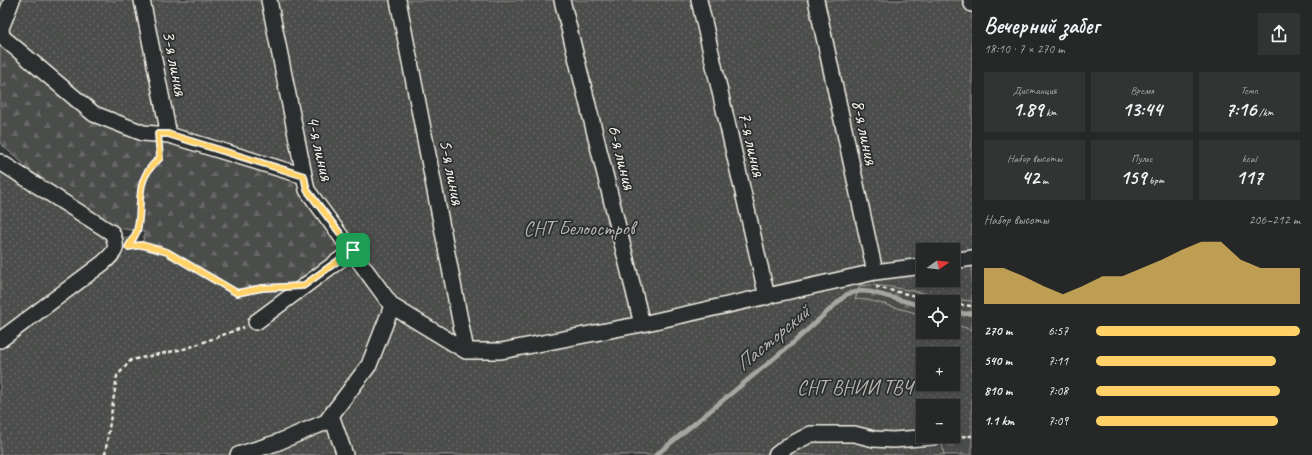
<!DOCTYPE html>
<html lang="ru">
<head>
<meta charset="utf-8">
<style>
	:root { --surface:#262828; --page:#323434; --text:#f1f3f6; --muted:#a4a6a8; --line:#424445; --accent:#ffd166 }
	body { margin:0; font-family:Caveat,sans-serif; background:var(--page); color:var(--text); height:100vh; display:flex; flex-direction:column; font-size:15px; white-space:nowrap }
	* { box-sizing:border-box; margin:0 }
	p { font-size:13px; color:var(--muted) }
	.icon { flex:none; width:22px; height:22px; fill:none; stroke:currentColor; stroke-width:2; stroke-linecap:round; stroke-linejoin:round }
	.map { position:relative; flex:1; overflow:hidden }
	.panel { display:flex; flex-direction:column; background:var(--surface); width:340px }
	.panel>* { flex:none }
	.needle { width:26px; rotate:76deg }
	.tools { position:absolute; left:916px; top:243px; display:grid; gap:8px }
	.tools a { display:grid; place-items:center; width:44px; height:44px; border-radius:0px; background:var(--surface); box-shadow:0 2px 6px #0003,0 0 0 1px var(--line); font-size:20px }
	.pin { position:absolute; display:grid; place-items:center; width:34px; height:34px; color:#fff; margin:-17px; border-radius:8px; box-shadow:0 2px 6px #0006 }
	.round { display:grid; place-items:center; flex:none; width:42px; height:42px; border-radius:0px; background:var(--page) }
	.overview { display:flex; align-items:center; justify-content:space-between; height:68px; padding:0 12px }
	h1 { font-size:22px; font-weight:600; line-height:30px }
	.stats { display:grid; grid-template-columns:repeat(3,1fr); gap:6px; height:68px; padding:4px 12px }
	.stats div { display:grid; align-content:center; border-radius:0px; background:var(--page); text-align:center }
	.stats b { font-size:20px; font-weight:600 }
	.stats small { font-size:11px; font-weight:400 }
	.stats p { font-size:11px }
	.chart { height:112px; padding:8px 12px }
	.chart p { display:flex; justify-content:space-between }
	.chart svg { width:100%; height:72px; margin-top:4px; fill:var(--accent); opacity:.7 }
	ul { padding:0 12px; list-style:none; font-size:13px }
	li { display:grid; grid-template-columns:64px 48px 1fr; align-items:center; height:30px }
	li i { height:10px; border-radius:5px; background:var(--accent) }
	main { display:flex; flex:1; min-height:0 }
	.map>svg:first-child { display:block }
	.forest { fill:url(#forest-firs); stroke:#a09f9a }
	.garden { fill:url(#garden-dots); stroke:#a09f9a; fill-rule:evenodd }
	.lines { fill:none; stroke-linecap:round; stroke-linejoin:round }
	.stream { stroke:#a6a5a0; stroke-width:4.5 }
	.minor-casing { stroke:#f4f1e8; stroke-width:18 }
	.path { stroke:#f4f1e8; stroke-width:2.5; stroke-dasharray:4 3; stroke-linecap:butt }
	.minor { stroke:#2a2d2e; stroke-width:15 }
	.route-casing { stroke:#fff; stroke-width:8 }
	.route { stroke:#ffd166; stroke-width:5 }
	.labels { text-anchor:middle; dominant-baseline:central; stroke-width:3.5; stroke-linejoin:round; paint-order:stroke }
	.street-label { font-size:20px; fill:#f4f1e8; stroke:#2a2d2e }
	.park-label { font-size:20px; fill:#b9b8b1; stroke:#2a2d2e }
	.water-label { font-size:21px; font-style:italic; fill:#b3b2ac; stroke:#2a2d2e }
</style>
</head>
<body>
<main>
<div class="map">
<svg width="972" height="455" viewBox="0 0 972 455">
	<defs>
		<pattern id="forest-firs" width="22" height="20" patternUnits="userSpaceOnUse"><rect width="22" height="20" fill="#4b4d4c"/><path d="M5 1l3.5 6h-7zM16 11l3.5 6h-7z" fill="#666766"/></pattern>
		<pattern id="garden-dots" width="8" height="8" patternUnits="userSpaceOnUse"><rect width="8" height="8" fill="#4b4d4c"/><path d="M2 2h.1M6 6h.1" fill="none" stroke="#666766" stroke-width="1.8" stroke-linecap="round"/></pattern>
	</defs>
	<rect width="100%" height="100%" fill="#323535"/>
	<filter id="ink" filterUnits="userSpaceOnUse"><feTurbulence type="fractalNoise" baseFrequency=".025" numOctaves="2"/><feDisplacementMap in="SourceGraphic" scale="8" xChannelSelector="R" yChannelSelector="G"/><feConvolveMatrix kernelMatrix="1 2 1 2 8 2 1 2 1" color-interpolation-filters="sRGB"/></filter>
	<g filter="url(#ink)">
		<path class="forest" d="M0 35 303 175 352 248 308 283 237 293 167 252 142 245 145 232 119 228 53 190 0 143Z
			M880 284 947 299 972 301V330L953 324V302H923V315L868 300H855L860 285Z
			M972 436V455H944L940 437Z"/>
		<path class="garden" d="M0 0H972V301C934 298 898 284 860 285L855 299 868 300 923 315V332H953V324L972 330V436L941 437 944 455H0V162L112 233 167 252 237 293 308 283 351 248 302 175 94 114 0 35ZM923 250H953V280H923ZM923 354H953V384H923ZM923 406H953V436H923Z"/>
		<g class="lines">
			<path class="stream" d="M953 310 965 314 972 313
				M656 455 794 342 847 294 861 291 871 292 919 305H923"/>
			<g class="minor-casing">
				<path id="minor" d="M142 0 169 135
					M269 0 307 190 392 306 466 351H501L642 324 875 272 923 266
					M398 0 466 351
					M562 0 642 324
					M699 0 767 297
					M816 0 875 272
					M971 0 972 4
					M0 35 94 114 143 133 169 135 304 176
					M2 38 1 28 12 0
					M0 162 112 233C119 249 115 252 103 263L0 340
					M953 261 972 258
					M256 322 353 250
					M331 415 345 455
					M238 455 276 443 326 422 369 365 392 306
					M776 455 786 447 811 434H854L874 439 893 440 933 437"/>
			</g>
			<path class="path" d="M130 243 137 232 140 213 139 202 144 175 159 158V149
				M129 247 142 245 167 252 237 293 278 287
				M876 287 942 302
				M953 304 972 306
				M948 437 972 436
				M105 455 117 376 131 360 188 348 244 327"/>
			<use href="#minor" class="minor"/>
		</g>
	</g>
	<g class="lines" filter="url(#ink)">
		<g class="route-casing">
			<path id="route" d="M158 134H168L304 176 307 190 353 250 303 286 262 288 237 293 167 252 142 245 128 247C131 242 135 236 137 231 144 202 132 181 160 158Z"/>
		</g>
		<use href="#route" class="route"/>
	</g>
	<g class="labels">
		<g class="street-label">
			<text transform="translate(175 63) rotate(79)">3-я линия</text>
			<text transform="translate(865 132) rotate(78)">8-я линия</text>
			<text transform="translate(752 144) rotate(77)">7-я линия</text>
			<text transform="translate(320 148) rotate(77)">4-я линия</text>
			<text transform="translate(622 157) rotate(76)">6-я линия</text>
			<text transform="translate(452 172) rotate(79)">5-я линия</text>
		</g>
		<g class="park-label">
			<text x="579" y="228">СНТ Белоостров</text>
			<text x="855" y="387">СНТ ВНИИ ТВЧ</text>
		</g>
		<g class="water-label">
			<text transform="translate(772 338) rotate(-40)">Пасторский</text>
		</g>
	</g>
</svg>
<div class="tools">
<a><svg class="needle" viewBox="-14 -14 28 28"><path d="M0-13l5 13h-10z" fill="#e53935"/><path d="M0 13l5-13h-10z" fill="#a4a6a8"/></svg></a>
<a><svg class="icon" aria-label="locate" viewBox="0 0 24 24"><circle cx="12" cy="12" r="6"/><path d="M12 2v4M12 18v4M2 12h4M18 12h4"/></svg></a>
<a>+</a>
<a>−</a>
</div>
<div class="pin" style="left:353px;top:250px;background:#1e9e55"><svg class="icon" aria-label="arrive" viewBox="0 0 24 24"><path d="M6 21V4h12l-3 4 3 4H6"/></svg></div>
</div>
<section class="panel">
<div class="overview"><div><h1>Вечерний забег</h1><p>18:10 · 7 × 270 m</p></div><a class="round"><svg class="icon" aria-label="share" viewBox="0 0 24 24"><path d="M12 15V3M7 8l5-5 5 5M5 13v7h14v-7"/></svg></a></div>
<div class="stats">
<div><p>Дистанция</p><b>1.89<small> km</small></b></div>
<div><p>Время</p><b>13:44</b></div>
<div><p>Темп</p><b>7:16<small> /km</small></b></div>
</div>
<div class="stats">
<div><p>Набор высоты</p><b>42<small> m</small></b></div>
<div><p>Пульс</p><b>159<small> bpm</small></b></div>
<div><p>kcal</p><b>117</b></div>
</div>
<div class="chart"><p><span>Набор высоты</span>206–212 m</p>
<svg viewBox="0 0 160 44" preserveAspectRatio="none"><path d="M0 44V22L10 22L20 27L30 33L40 38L50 33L60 27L70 27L80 22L90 17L100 11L110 6L120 6L130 17L140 22L150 22L160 22V44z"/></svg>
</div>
<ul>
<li><b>270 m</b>6:57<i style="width:100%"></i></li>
<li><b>540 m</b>7:11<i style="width:88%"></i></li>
<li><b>810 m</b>7:08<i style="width:90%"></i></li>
<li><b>1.1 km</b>7:09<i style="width:89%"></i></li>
</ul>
</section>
</main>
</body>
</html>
